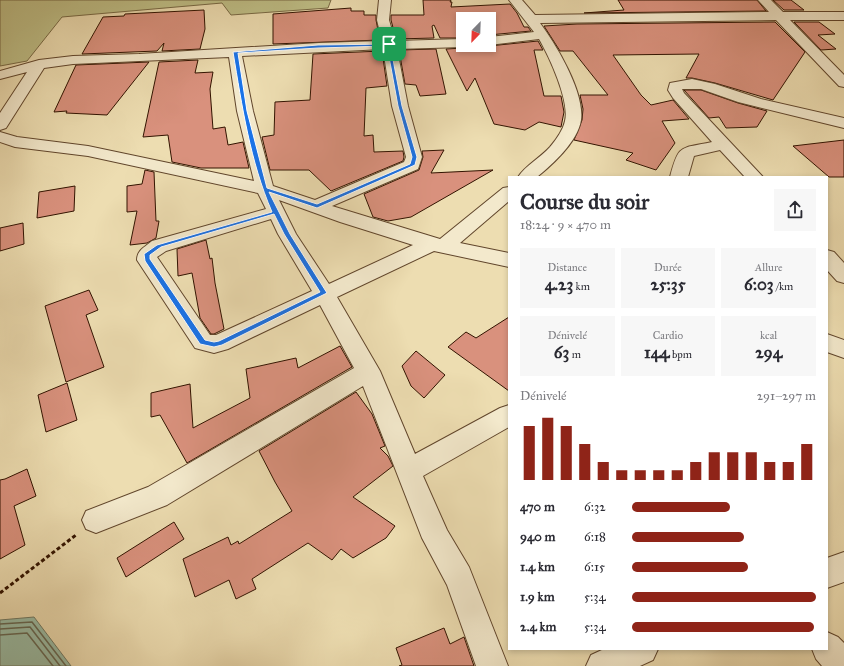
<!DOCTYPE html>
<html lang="fr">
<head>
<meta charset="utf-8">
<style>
	:root { --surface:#fff; --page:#f7f7f7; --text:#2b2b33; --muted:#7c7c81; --accent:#8f2418 }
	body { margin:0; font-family:"IM FELL Great Primer",serif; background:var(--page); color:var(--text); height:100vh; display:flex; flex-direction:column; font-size:15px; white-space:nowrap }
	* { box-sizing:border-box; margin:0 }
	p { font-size:13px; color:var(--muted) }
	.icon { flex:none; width:22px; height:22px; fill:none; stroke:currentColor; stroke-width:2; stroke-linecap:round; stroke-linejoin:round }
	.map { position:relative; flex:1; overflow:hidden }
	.side { position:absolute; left:508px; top:176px; width:320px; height:474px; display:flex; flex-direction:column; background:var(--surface); border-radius:0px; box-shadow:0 2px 6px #0003 }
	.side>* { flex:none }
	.needle { width:26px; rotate:203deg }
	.tools { position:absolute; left:456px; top:12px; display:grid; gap:8px }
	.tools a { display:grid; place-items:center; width:40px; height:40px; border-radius:0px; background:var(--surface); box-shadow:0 2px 6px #0003; font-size:20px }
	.pin { position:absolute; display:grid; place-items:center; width:34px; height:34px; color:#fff; margin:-17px; border-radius:8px; box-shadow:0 2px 6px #0006 }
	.round { display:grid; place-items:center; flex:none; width:42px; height:42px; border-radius:0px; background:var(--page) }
	.overview { display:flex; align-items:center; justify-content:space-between; height:68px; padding:0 12px }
	h1 { font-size:22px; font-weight:700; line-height:30px }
	.figures { display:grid; grid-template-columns:repeat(3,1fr); gap:6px; height:68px; padding:4px 12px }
	.figures div { display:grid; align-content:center; border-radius:0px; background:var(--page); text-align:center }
	.figures b { font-size:17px; font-weight:700 }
	.figures small { font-size:11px; font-weight:400 }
	.figures p { font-size:11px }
	.chart { height:112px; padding:8px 12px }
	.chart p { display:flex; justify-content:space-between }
	.chart svg { width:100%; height:72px; margin-top:4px; stroke:var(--accent); stroke-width:6 }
	ul { padding:0 12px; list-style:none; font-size:13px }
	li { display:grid; grid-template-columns:64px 48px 1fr; align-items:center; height:30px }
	li i { height:10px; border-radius:5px; background:var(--accent) }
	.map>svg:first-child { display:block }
	.green { fill:#bfbf87; stroke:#786944 }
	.water { fill:#9abda6; stroke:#707964 }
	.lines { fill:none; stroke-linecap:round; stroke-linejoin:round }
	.shore { stroke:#666853; stroke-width:1.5 }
	.building { fill:#d9917d; stroke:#321300 }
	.minor-casing { stroke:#61462c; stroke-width:2 }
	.path { stroke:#321300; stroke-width:3; stroke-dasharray:4 2.5; stroke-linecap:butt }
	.minor { fill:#f3e9cc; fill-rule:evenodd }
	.route { fill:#1a73e8; stroke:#fff; fill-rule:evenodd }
</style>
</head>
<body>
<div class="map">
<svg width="844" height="666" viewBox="0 0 844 666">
	<rect width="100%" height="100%" fill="#edddb1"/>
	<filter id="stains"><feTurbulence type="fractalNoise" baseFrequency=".005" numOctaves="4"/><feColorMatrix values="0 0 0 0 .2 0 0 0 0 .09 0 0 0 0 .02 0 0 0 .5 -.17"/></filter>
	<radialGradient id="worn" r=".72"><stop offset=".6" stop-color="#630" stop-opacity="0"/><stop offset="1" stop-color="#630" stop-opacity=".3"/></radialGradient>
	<path class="green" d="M0 0H331L328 8 231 15 222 3 62 17 27 61 0 66Z"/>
	<path class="water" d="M34 617 68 662 71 666H0V620Z"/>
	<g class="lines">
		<path class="shore" d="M0 624 32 622 66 666
			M0 629 30 627 60 666
			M0 635 27 633 53 666"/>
	</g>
	<path class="building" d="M423 0H451L450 2H452L451 7 510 4 517 13 524 27H528L531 31 489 35V19H463V38H440L434 25 432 26 434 38 396 39 391 20V15H424Z
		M618 0H757L766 11 584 13 624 10Z
		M773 0H791L804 10H784Z
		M351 8V11H364V15H376V20L380 40 273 44V14Z
		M204 10 205 29 200 49 162 51 164 43 157 51 82 54 103 17 124 16 125 14Z
		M775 22 805 52 773 100 715 83 692 78H686L699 54 613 55 641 95 651 105 673 100 689 119 662 121 675 143 656 170 626 160 633 153 574 140 582 120 583 109 580 95H608L573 51H560L544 26 577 24Z
		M794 22H819L835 34 818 35 836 49 821 50Z
		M538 41 543 50H534L544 96H561L564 112 561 127 539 122 525 130 494 124 475 78 467 91 446 49 463 48 469 45H488L489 46Z
		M436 49 446 94 420 96 416 85 405 84 399 50Z
		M382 51 387 86 366 88 364 136 373 135 374 152 403 151 404 157 403 161 331 191 309 170H270L262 137 274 135 275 102 310 100 313 54Z
		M198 60 195 73 213 72 210 89 213 129 225 127 228 145 243 142 249 168H201L172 162 168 135 143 137 159 62Z
		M149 62 107 115 66 113 67 111 54 112 76 65Z
		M684 90H701L738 103 767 111 757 127 726 128 719 117 709 118Z
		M844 140V177H829L793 146Z
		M444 150 431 173 493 170 411 217 388 221 373 217 364 194 419 170 423 157 422 151Z
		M145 170 154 172 156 221H159L156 238 147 243 130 245 137 211 127 212V186L142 184Z
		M75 186 74 211 37 218 39 192Z
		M23 223 24 244 0 251V228Z
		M206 240 210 259 212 258 215 283 224 329 214 334H211L200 318 192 273 178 276 177 249Z
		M89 290 98 310 86 315 104 367 66 382 45 306Z
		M509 317V391L448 347 466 332 476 338Z
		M340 346 352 367 187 463 160 415 151 417V393L190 384 193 428 250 398 246 369 296 358 298 368Z
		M416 351 445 375 424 398 411 386 402 366Z
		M67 383 77 420 46 432 38 395Z
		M356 392 372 414 385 446 380 448 388 456 393 466 353 497 395 526 386 538 353 558 341 549 332 560 308 543 252 579 256 589 236 599 229 580 195 597 183 559 228 537 231 545 238 541 239 544 292 511 275 482 259 451Z
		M27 469 36 496 14 506 25 545 0 559V480L5 479Z
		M174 522 184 539 126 577 117 558Z
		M444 628 450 644 464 637 474 666H399L402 665 396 648Z"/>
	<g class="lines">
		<g class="minor-casing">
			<path id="minor" d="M379 0H391L389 20 395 41 463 39V45H468L463 47 397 49 408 106 422 157 418 169 332 206 440 239 503 188 509 187V201L460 243 509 253V267L434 251 337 297 380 371 415 454 500 408 509 405V427L423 476 447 530 469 567 508 666H476L447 585 422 538 363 386 167 505 96 533 86 529 82 520 86 511 148 487 354 368 320 305 228 349 214 353 195 348 137 260C137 250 145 247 152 241L266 209 258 193 88 156 15 147 0 142V132L17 137 88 146 254 181 237 111 229 57 73 64 44 68 6 128 0 130V113L27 72 0 79V71L39 60 73 56 139 54 319 43 382 41 377 20ZM383 49 392 106 406 157 404 162 315 200 273 186 253 111 242 56ZM279 200 340 222 413 245 329 284 296 234ZM271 219 278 234 312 291 216 335H210L157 257 166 251Z
				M509 0H522L535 15 769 12 758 0H771L783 12H844V20H790L844 75V87L839 86 776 20 540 23C556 44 585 93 581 120 578 141 553 164 537 177H518C526 165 540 158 550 147 556 140 563 130 565 121 570 101 549 56 539 39L489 45V37L534 32Z
				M692 79 715 84 761 99 844 118V128L738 102 701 89H682L684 93 763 177H745L720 150 694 156 688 177H670C679 143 680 149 712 142L673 98 668 90 670 83Z
				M827 250 834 252 844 263V283L837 281 827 270Z
				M827 334 844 340V358L827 352Z
				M844 552V582L827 588V558Z
				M827 632 838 637 844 643V666H822L816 659 812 649H827Z
				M604 649H658L653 660 640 666H586L591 655Z"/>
		</g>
		<path class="path" d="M0 593 76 535"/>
		<use href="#minor" class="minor"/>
	</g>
	<path class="route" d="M390 44 402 106 417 157 415 165 317 208 269 192 290 234 327 293 222 345 214 347 200 344 145 261 144 254 157 245 272 212C250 161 242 106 233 52L318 45ZM387 46 398 106 412 157 410 164 317 204 267 188 247 111 238 53 318 48ZM274 214 284 234 320 292 219 341 214 342 205 340 150 259V255L161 247Z"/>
	<rect width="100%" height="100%" filter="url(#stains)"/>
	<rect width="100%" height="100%" fill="url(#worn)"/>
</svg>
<div class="tools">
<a><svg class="needle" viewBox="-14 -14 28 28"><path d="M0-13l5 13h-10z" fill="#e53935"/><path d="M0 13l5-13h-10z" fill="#7c7c81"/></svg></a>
</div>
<div class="pin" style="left:389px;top:44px;background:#1e9e55"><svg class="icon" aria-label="arrive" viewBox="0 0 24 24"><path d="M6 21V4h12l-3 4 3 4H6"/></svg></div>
<section class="side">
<div class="overview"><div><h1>Course du soir</h1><p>18:24 · 9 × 470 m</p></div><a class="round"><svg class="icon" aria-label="share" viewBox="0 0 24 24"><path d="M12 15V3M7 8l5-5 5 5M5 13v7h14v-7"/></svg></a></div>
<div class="figures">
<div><p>Distance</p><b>4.23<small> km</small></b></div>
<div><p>Durée</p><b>25:35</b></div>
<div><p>Allure</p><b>6:03<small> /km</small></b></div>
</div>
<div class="figures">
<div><p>Dénivelé</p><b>63<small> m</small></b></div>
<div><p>Cardio</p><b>144<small> bpm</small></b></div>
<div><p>kcal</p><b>294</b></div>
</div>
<div class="chart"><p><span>Dénivelé</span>291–297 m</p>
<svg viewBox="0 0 160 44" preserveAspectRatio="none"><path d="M5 44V11M15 44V6M25 44V11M35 44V22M45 44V33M55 44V38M65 44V38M75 44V38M85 44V38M95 44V33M105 44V27M115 44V27M125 44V27M135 44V33M145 44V33M155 44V22"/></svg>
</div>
<ul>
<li><b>470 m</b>6:32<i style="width:53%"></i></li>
<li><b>940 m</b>6:18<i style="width:61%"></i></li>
<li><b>1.4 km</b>6:15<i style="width:63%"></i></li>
<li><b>1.9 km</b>5:34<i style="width:100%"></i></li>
<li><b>2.4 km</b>5:34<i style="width:99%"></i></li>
</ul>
</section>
</div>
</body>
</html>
